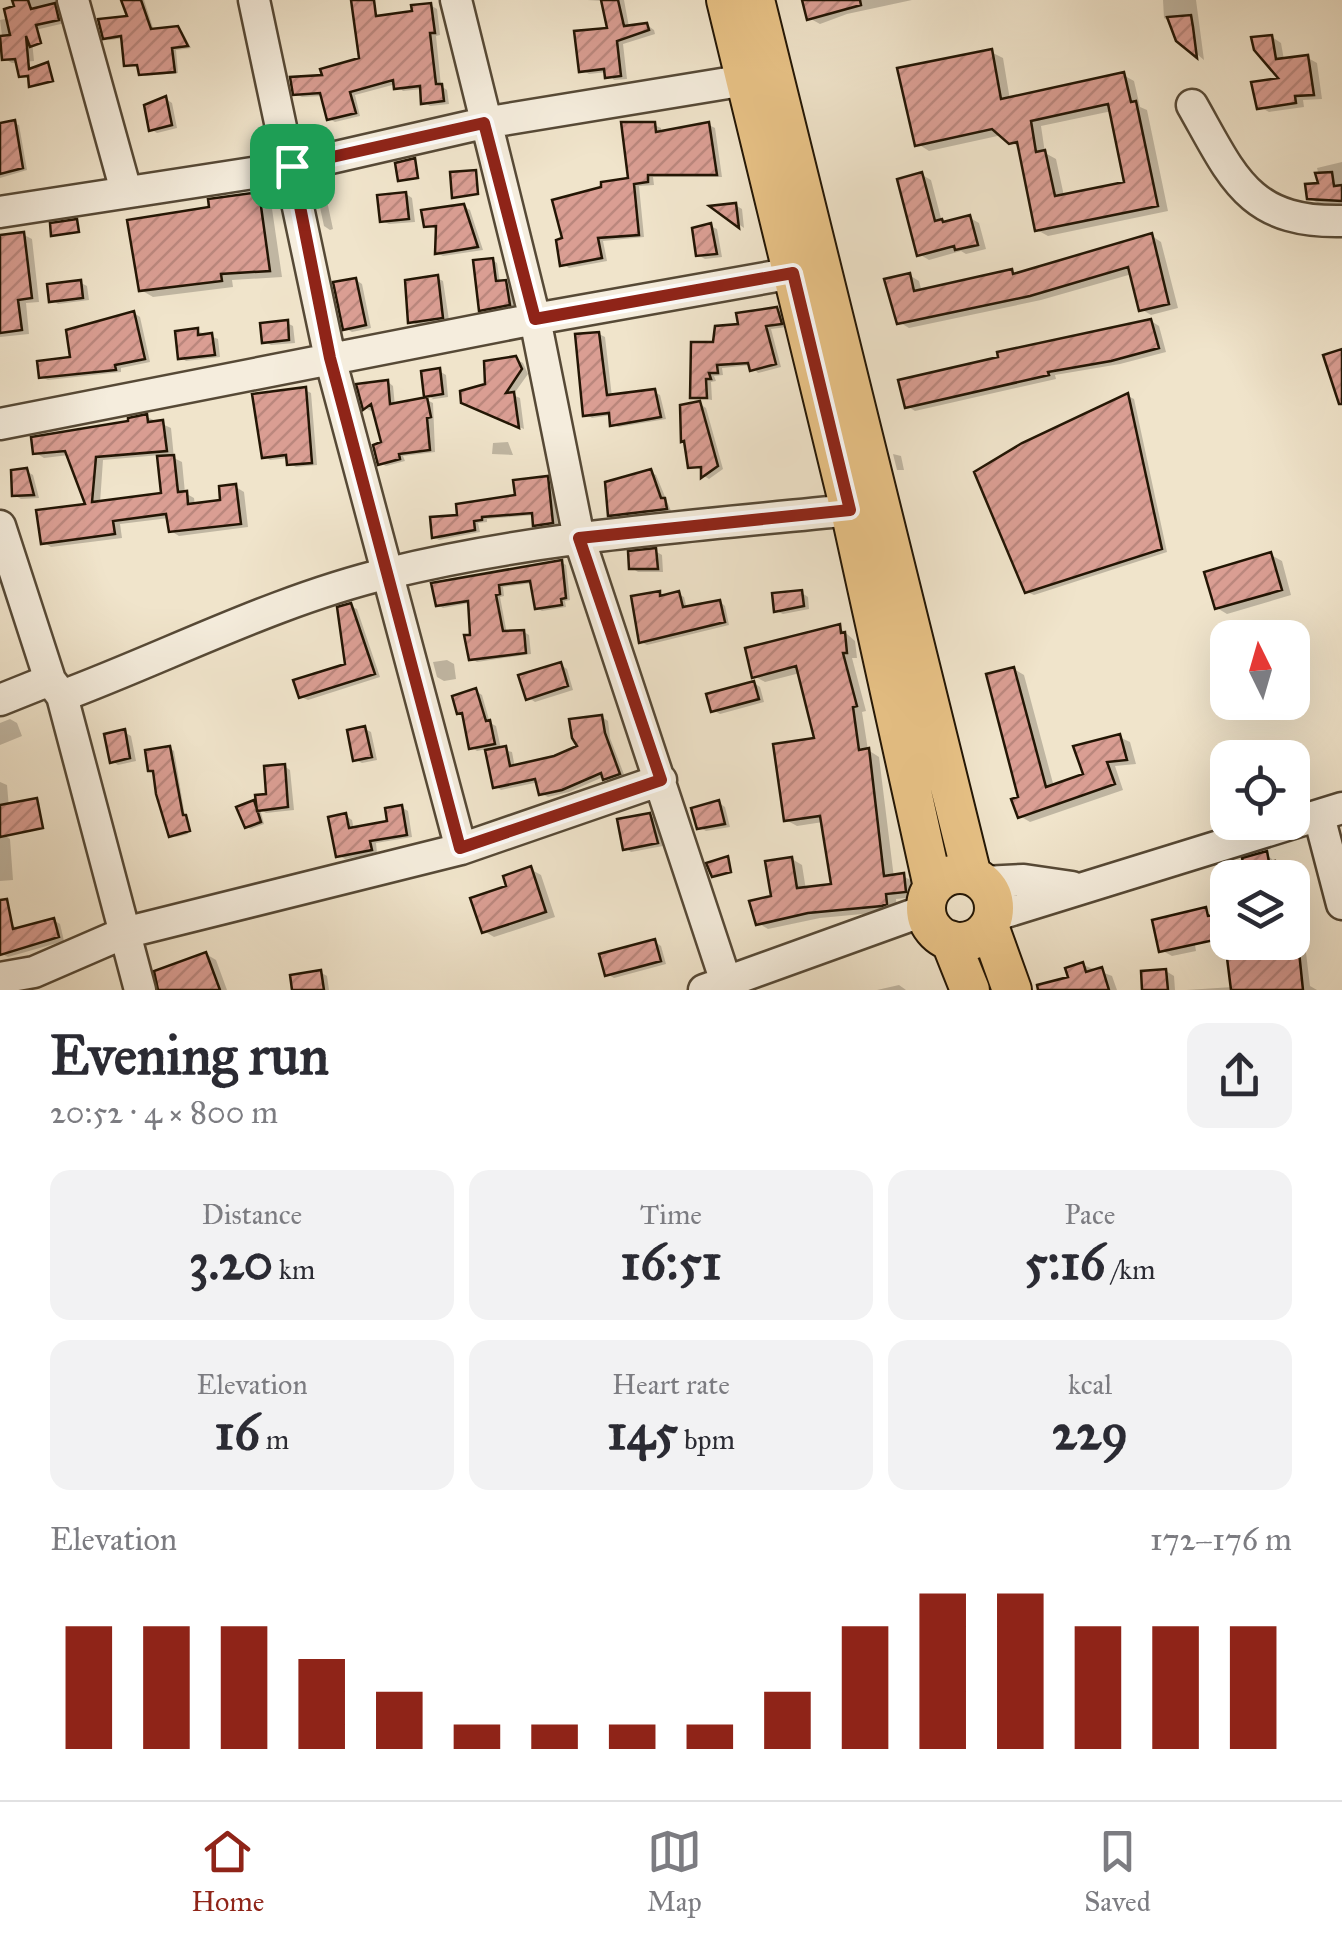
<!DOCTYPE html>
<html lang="en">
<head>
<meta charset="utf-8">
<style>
	:root { --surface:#fff; --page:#f2f2f3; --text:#2b2b33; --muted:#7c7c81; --line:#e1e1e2; --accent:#8f2418 }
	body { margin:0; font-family:"IM FELL Great Primer",serif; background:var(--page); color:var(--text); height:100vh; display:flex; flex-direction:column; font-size:38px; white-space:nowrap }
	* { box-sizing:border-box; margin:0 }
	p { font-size:32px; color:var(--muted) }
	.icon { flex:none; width:55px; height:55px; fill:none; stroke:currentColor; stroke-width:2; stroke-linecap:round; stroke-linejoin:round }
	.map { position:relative; height:990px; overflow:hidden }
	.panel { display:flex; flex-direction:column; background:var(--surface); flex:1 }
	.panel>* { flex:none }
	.needle { width:65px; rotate:355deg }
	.fabs { position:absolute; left:1210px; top:620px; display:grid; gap:20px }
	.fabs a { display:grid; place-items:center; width:100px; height:100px; border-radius:20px; background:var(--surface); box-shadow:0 10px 40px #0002; font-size:50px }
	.pin { position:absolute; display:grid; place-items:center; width:85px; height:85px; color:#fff; margin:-42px; border-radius:20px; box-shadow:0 5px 15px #0006 }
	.round { display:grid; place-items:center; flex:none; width:105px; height:105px; border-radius:20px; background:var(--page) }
	.overview { display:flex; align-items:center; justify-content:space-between; height:170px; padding:0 50px }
	h1 { font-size:55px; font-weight:800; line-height:75px }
	.metrics { display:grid; grid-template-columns:repeat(3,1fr); gap:15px; height:170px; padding:10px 50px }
	.metrics div { display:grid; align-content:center; border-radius:20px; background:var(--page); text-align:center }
	.metrics b { font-size:50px; font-weight:800 }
	.metrics small { font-size:28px; font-weight:400 }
	.metrics p { font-size:28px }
	.chart { height:280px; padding:20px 50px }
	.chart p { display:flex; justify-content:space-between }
	.chart svg { width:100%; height:180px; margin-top:10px; stroke:var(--accent); stroke-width:6 }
	.menu { display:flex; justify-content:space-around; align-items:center; height:140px; border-top:2px solid var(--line); background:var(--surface); font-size:28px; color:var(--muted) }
	.menu a { display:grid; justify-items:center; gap:5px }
	.menu .selected { color:var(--accent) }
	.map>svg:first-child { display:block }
	.shadow { fill:#0003; fill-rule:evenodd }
	.building { fill:url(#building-hatch); stroke:#221504; stroke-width:2.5; fill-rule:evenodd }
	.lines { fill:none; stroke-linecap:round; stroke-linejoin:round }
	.minor-casing { stroke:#564936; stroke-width:35 }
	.major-casing { stroke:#221504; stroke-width:42 }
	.minor { stroke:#f5eddd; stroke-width:30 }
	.major { stroke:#e8c286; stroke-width:38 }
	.route-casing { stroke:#fff; stroke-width:20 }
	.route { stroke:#8f2418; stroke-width:12 }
</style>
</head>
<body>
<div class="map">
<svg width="1342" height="990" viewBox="0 0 1342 990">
	<defs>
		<pattern id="building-hatch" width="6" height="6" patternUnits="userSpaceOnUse" patternTransform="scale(2.5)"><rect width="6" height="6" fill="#da9e93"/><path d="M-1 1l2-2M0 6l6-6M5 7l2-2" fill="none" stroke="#bb877d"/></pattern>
	</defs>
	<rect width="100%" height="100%" fill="#f0e4cb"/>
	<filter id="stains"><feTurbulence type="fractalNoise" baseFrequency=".002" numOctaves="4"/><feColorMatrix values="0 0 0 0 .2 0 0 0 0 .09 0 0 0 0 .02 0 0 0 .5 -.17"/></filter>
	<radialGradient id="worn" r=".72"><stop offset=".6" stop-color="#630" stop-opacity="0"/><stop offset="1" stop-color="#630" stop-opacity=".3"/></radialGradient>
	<path class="shadow" d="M15 0H62L65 23 31 31 34 61 12 63 5 59 0 20 9 18 18 8Z
		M124 0H144L154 31 178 29 182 31 191 48 176 50 178 73 145 76 141 74 140 67 126 64 124 38 110 40 105 38 131 18Z
		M587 0H624L629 27 647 25 654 30 655 34 623 44 627 79 614 80 607 72 589 74 582 70 610 30 604 1Z
		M805 0H912L847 14 820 24 809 18Z
		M1163 0H1196L1204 60 1179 39 1172 22 1164 18Z
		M430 5 437 9 440 35 436 36 441 86 447 90 449 104 430 106 424 102 422 89 403 91 396 84 355 95 360 116 335 122 329 119 323 96 302 97 296 94 362 60 415 13Z
		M1272 37 1281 43 1284 60 1308 58 1317 63 1322 99 1303 100 1304 107 1269 112 1260 107 1282 80 1256 49Z
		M991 52 1003 58 1010 100 1123 75 1134 81 1140 107 1147 110 1168 211 1048 236 1037 230 1020 148 1002 135 929 151 918 144ZM1112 111 1127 184 1064 196 1056 159 1045 153 1041 126Z
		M166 99 172 103 177 128 157 133 151 129Z
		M14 123 19 125 27 170 0 178V126Z
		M654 125 661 128V133L709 125 715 128 722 177H653L654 185 639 186 644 237 603 241 607 261 569 268 563 264 565 240 631 180Z
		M1342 162V204H1319L1310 198 1321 185 1317 168Z
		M922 175 931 180 942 222 970 218 979 223 986 249 966 254 961 251 929 260 919 254Z
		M318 183 324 187 333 229 330 230 324 226 315 184Z
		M258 194 271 202 282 277 232 280 233 287 153 297 141 290 212 209Z
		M406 194 412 198 415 222 389 224 382 221Z
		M735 205 742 209 744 228 715 208Z
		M463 206 470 210 483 250 443 256 437 253 438 229 426 226Z
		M710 226 717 229 722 257 705 259 698 255Z
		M24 235 32 239 39 302 26 303 29 334 0 337V237Z
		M1152 236 1161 242 1178 308 1151 315 1141 309 1132 274 1041 300 909 328 899 322 909 275 919 281 922 292 1012 272 1017 275Z
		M492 260 497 263 500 283 511 285 514 307 487 312 482 309Z
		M437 278 443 281 449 320 417 325 411 321Z
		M356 280 362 284 371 328 352 332 345 328Z
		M81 283 87 286 89 300 58 304 52 300Z
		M777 309 783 313 787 327 771 329 781 367 758 373 751 365 722 368 723 375 714 376 716 381 711 382 712 400 693 397 716 345 741 326Z
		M134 313 140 317 150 362 121 368V372L48 380 41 377Z
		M1151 321 1159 326 1166 352 1120 364 1055 375 1056 379 915 411 907 406Z
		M287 323 293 326 295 343 271 345 264 341Z
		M197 331 218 339 220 357 186 361 180 357Z
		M599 334 605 337 612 397 654 392 660 395 666 419 618 427 612 424V415L592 418 586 414Z
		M516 359 523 363 528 374 513 395 520 398 524 429 471 406Z
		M439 371 446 375 448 397 428 400 433 399 427 395Z
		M388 382 393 386 395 406 427 400 433 403 435 452 403 456 405 461 386 466 380 463 384 444 375 408 371 411 365 408Z
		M305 390 311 393 317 465 296 467 290 464 289 458 270 460 264 456Z
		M1128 396 1134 399 1167 552 1034 595 1027 592Z
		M700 404 706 408 723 469 709 479 704 476V469L690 466Z
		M147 417 171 428 174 458 182 462 185 493 194 498 195 506 223 502 236 487 244 492 248 527 179 536 171 531 169 518 120 524 122 538 51 547 43 542 88 506 69 455 44 458 36 453ZM160 455 164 495 100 503 103 460Z
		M508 442 513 455 492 454 493 443Z
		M893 454 901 456 904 470H897Z
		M26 471 33 475 39 498 21 499 14 495Z
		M650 472 656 475 671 511 615 518 610 515Z
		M547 479 552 482 558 525 541 528 536 525 535 515 487 519V522L478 523 480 532 439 540 434 537 460 517 517 497Z
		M655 551 662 555 663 572H638L632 568Z
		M1271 555 1282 561 1291 595 1227 614 1217 608Z
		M561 562 566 565 570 600 565 601 566 607 542 611 537 608 533 583 503 587 504 596 500 597 507 634 524 632 529 635 531 654 477 662 472 659 470 603 443 608 438 605Z
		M659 593 666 597 678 594 684 597 687 609 720 602 725 606 729 625 647 645 641 642Z
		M802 593 808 597 809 609 783 614 776 611Z
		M350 606 357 609 380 677 308 700 301 697 347 665Z
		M839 627 855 641 857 658H852L866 711 862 712 868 750 879 757 894 878 903 876 914 882 916 897 896 899 897 909 894 911 820 918 768 929 758 923 792 859 802 865 806 890 834 887 823 822 797 826 786 820 817 740 800 673 765 682 754 676Z
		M447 660 454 664 456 679 444 681 437 677 433 662Z
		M561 665 567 669 573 690 535 702 529 698Z
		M1014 669 1024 675 1054 787 1086 776 1119 737 1130 742 1136 764 1115 766 1123 790 1030 822 1020 816Z
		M754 683 760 687 764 702 720 714 713 710Z
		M476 691 482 695 490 723 496 726 501 749 512 752 515 768 555 759 580 747 602 717 608 721 610 738 625 777 611 782 603 777 569 792 548 797 542 794 539 782 501 790 495 786 487 749 477 751 471 747 465 716 460 713Z
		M10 719 17 723 22 736 0 745V723Z
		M365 729 371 732 377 760 362 763 356 760Z
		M124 732 131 736 136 761 118 765 112 761Z
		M170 748 174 751 188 834 176 837 172 835 156 773 151 770Z
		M284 766 290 770 294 810 266 813 260 809 264 824 251 829 247 827 254 802 259 806 269 796Z
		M0 782 7 785 9 808 0 809Z
		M719 803 725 807 730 827 706 831 699 827Z
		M401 807 408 811 412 837 376 843 377 853 345 859 338 855 346 816 352 820 354 830 390 823Z
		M650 815 656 819 663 846 631 852 625 848Z
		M4 835 10 839 13 880 0 881V836Z
		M1266 854 1281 867 1284 878H1248Z
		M530 869 541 875 555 917 494 937 484 931Z
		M53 920 60 924 64 941 8 957 2 954 0 926 11 923 18 930Z
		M1191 921 1196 951 1172 956 1161 950Z
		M1296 931 1304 936 1310 986 1317 990H1186L1233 987 1292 942V932Z
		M655 942 661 946 666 964 614 978 607 974Z
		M206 954 216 960 227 990H160Z
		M1083 965 1112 976 1117 990H1054Z
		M1166 971 1174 976 1175 990H1145Z
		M320 972 327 976 329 990H295Z
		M899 985 906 990H877Z"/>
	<path class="building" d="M12 0H28L31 9 55 3 59 20 36 25 41 43 30 47 26 36 29 69 48 62 53 81 29 87 28 76 19 77 15 59 2 60 0 36 10 35 4 9 14 6Z
		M121 0H141L151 29 178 26 188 46 172 48 175 72 139 75 137 65 124 66 121 36 103 39 98 19 127 16Z
		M351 0H374L376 16 412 11 411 5 431 3 435 33H430L436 84H442L444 101 421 104 420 86 394 89 393 80 350 92 356 113 327 120 320 93 293 95 290 77 322 75 320 69 359 58Z
		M601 0H618L624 26 647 23 649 30 617 41 621 76 605 78 604 69 579 72 574 31 607 28Z
		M802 0H860L861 5 807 20Z
		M1191 15 1193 27 1197 58 1176 41 1167 17Z
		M1272 35 1276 59 1308 55 1314 95 1295 96 1296 103 1257 109 1251 82 1278 78 1254 50 1251 37Z
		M992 49 1001 99 1124 72 1131 102 1136 101 1158 206 1035 231 1017 142 1009 144 992 129 915 146 897 68ZM1108 104 1124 182 1055 196 1045 150 1036 152 1031 121Z
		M166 96 172 125 149 131 144 105Z
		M15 120 23 168 0 174V123Z
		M621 122H655L656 132 709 122 717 175H648V182L634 184 639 235 598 238 602 258 560 266 556 240 562 238 552 200 601 187V182L628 178Z
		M415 158 418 178 398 181 395 163Z
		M476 170 478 194 452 198 450 172Z
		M922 172 935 221 942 219 943 222 970 215 978 245 955 250 954 246 917 256 897 179Z
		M1332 172 1334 186 1342 185V201L1307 199 1305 184 1318 183 1315 173Z
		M259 192 270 271 221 274 222 281 139 291 127 220 209 207 208 199Z
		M406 192 409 219 380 222 377 195Z
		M736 203 739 228 709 206Z
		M464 204 478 247 435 254 436 226 424 227 421 210Z
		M77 219 79 232 51 236 50 223Z
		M711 223 717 254 696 256 692 228Z
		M24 232 32 298 18 300 22 330 0 333V235Z
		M1152 233 1169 304 1139 311 1128 267 1030 296 897 324 884 279 910 273 914 291 1012 269 1013 274Z
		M493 258 496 281 506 280 510 305 479 311 473 260Z
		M438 275 443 318 408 323 405 280Z
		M356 278 366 325 343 330 333 282Z
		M81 280 83 298 49 302 47 284Z
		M777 307 782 324 766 326 776 364 750 371 748 363 717 365 718 373H709L711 379H706L707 398H690L691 342H713L715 326 738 324 736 313Z
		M134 311 145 359 115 365 116 370 39 378 37 361 70 357 66 330Z
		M1151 319 1159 348 1111 361 1048 372 1049 375 905 408 898 380 998 357 997 352Z
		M288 320 289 340 262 343 260 323Z
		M198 328V335L212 333 215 355 178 359 175 331Z
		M599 332 607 395 655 389 661 417 610 426 609 413 583 416 575 334Z
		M1342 349V404H1339L1323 355Z
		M516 356 522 369 506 393 514 392 519 428 461 403 460 391 485 384 484 361Z
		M440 368 443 394 424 397 421 371Z
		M388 380 390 404 427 397 431 417 427 418 430 450 399 454 400 459 378 465 373 445 381 442 371 404 363 410 356 384Z
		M306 387 312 463 287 465 286 455 262 458 252 394Z
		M1128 393 1162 549 1025 593 974 472 1022 443Z
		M700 401 718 466 701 478V467L688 468 684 441 681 442 680 405Z
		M147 414 148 422 163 420 167 451 96 457 92 502 161 493 157 456 174 455 178 492 187 491 188 504 220 500 219 486 236 484 241 524 169 532 166 514 113 521 115 534 41 544 36 510 85 504 65 451 33 454 31 437 128 421V418Z
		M27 468 34 495 12 496 11 470Z
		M651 469 661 498H665L667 509 608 516 605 482Z
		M548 476 553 523 533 526 532 513 482 517V520L474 521 475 530 432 538 430 517 457 515 456 504 515 495 513 480Z
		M656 548 658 569H629L628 551Z
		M1271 552 1282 590 1215 609 1204 572Z
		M562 560 566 598 561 599 562 605 535 609 530 581 499 585 500 594 496 595 503 631 524 630 526 653 469 660 464 635H470L468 601 436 606 431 583Z
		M802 590 804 606 774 612 772 593Z
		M660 591V596L679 591 683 607 720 600 725 622 639 643 631 596Z
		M351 603 375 674 299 698 293 680 345 664 337 607Z
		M840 624 841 633 845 632 847 653H843L857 706 853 707 859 750 869 748 884 876 904 873 906 892 886 894 887 904 882 906 808 913 756 925 749 901 771 896 765 861 792 857 797 888 831 884 820 816 784 821 773 744 814 738 796 666 752 678 745 648Z
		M561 662 568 686 526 700 518 675Z
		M1014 667 1046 787 1083 774 1073 746 1120 734 1127 760 1107 762 1115 784 1018 818 1011 799 1018 797 986 674Z
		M754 681 759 699 711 712 706 694Z
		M476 688 486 721 490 720 495 744 469 749 462 713 457 714 452 696Z
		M602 715 605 733 620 774 603 780 601 773 562 790 539 795 535 779 493 788 485 750 506 746 510 766 554 756 577 746 572 738 569 719Z
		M365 726 372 757 353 761 347 730Z
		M125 729 130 758 110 763 104 734Z
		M170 746 183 815H186L190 831 169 837 156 794 153 771H148L145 750Z
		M285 764 288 807 257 811 255 795 266 794 264 766Z
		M37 798 43 828 0 837V805Z
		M254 800 261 822 245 828 236 807Z
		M719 800 725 824 697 829 691 808Z
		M402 805 407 835 370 841 372 850 336 857 328 817 346 813 349 828 387 821 385 808Z
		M650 813 658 843 623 850 617 819Z
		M1267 851 1269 862 1275 861 1278 878H1230V870L1244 867 1242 858Z
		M728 856 731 872 712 877 706 863Z
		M531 866 546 912 482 933 470 898 506 886 503 876Z
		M7 899 13 929 54 918 59 937 0 955V900Z
		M1206 907 1208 916 1228 914V937L1159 952 1152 920Z
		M655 939 661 961 605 976 599 954Z
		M1225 942H1298L1303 990H1231Z
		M206 952 220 990H158L154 971Z
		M1083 962 1086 972 1102 967 1109 990H1038L1037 985 1068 977 1065 968Z
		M1166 969 1168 990H1142L1141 971Z
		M321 970 324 990H292L290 975Z"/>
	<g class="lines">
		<g class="minor-casing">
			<path id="minor" d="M73 0 126 191
				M254 0 330 358 461 849
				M456 0 535 319 579 538 726 982
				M1192 105C1233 177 1248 223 1342 221
				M0 212 292 167 484 123 746 80
				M0 424 535 319 793 273
				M0 526 50 680 62 696 140 990
				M62 696C171 655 276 600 389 573 540 536 696 526 850 510
				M0 700 50 680
				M1319 816 1342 904
				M983 882 1024 880 1072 887
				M993 916 1342 808
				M0 978 34 972 124 933 461 849 661 780
				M704 990 926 910"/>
		</g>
		<g class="major-casing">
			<path id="major" d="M726 0 850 510 933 887
				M755 0 972 876
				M926 908a34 34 0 1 1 68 0a34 34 0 1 1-68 0Z
				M989 926 1012 990
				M950 940 970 990"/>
		</g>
		<use href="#minor" class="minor"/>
		<use href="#major" class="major"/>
	</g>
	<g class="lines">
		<g class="route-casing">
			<path id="route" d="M484 123 535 319 793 273 850 510 579 538 661 780 460 848 330 358 292 166Z"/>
		</g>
		<use href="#route" class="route"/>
	</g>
	<rect width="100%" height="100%" filter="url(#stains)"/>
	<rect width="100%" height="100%" fill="url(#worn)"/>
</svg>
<div class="fabs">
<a><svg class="needle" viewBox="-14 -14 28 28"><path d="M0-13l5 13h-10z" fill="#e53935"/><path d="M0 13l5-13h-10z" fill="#7c7c81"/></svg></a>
<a><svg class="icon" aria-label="locate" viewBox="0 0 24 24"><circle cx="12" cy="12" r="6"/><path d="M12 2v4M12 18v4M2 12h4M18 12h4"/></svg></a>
<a><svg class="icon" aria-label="layers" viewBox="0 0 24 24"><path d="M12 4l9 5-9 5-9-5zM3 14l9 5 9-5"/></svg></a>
</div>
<div class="pin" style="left:292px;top:166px;background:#1e9e55"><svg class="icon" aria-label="arrive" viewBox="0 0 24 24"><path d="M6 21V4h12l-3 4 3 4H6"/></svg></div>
</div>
<section class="panel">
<div class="overview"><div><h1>Evening run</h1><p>20:52 · 4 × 800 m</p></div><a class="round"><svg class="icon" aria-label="share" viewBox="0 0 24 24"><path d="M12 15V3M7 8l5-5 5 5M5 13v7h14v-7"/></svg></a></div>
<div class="metrics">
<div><p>Distance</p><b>3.20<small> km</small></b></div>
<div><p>Time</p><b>16:51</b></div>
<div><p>Pace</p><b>5:16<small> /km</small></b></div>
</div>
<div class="metrics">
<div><p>Elevation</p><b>16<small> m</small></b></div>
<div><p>Heart rate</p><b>145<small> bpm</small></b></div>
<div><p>kcal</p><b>229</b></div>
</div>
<div class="chart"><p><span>Elevation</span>172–176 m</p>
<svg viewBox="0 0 160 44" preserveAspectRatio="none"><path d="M5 44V14M15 44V14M25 44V14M35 44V22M45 44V30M55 44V38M65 44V38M75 44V38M85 44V38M95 44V30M105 44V14M115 44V6M125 44V6M135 44V14M145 44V14M155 44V14"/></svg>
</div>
</section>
<nav class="menu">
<a class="selected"><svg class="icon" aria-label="home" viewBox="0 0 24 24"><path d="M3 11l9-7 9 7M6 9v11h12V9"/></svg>Home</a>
<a><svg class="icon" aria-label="map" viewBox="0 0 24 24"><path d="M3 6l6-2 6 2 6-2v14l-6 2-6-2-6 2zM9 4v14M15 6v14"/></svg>Map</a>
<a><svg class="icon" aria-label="saved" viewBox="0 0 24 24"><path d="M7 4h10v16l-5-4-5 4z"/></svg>Saved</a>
</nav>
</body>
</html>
